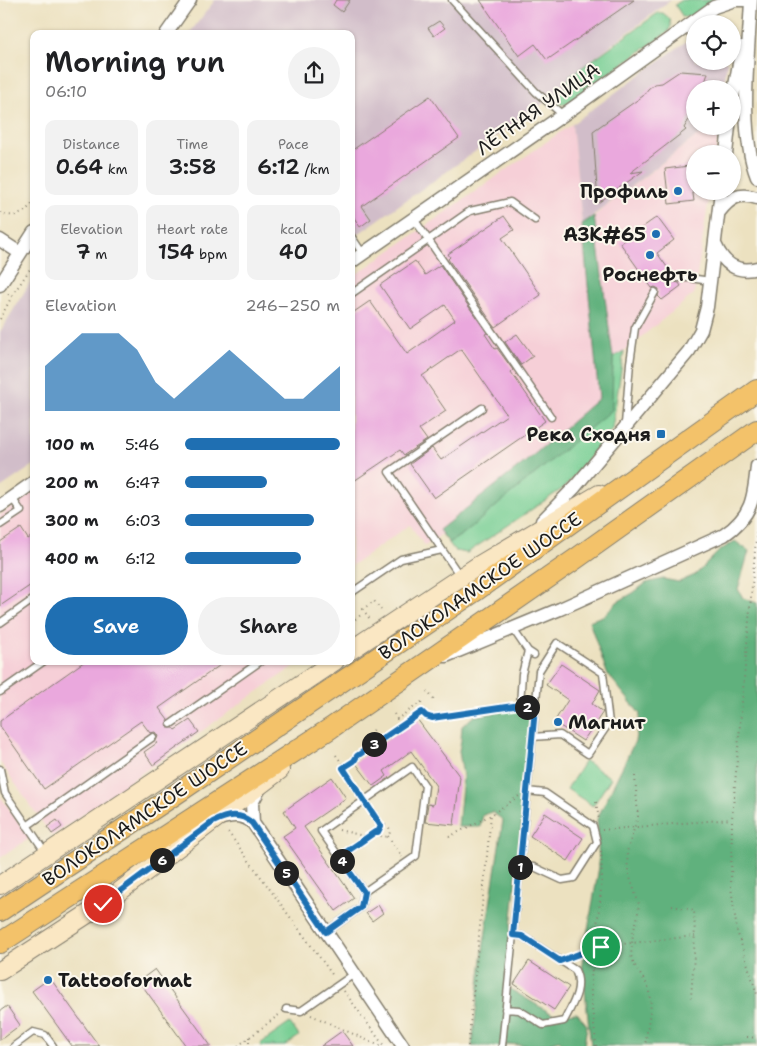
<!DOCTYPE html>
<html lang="en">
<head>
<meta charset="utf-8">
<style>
	:root { --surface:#fff; --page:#f2f2f2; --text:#202124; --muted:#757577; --accent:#1f6fb2 }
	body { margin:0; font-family:"Shantell Sans",sans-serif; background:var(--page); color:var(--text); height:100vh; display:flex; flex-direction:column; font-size:19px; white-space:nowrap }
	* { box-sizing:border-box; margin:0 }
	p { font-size:16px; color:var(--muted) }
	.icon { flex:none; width:28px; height:28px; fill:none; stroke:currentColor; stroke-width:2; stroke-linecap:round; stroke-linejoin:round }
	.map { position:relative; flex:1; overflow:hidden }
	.details { position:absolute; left:30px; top:30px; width:325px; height:635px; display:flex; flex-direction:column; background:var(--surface); border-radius:10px; box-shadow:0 1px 4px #0004 }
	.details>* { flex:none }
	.controls { position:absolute; left:686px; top:15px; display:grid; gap:10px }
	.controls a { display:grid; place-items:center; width:55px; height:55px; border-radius:50%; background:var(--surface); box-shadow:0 1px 4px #0004; font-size:25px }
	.pin { position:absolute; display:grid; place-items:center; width:42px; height:42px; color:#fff; margin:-21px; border:2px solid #fff; border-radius:50%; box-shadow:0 1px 5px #0007 }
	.km { position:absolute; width:25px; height:25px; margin:-12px; border-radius:50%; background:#222; color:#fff; font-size:14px; line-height:25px; text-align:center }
	.round { display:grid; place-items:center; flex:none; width:52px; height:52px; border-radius:26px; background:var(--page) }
	.headline { display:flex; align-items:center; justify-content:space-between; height:85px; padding:0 15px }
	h1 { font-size:28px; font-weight:600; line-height:38px }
	.stats { display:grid; grid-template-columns:repeat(3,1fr); gap:8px; height:85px; padding:5px 15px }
	.stats div { display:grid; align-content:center; border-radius:10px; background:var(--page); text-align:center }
	.stats b { font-size:21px; font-weight:600 }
	.stats small { font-size:14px; font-weight:400 }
	.stats p { font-size:14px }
	.chart { height:140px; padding:10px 15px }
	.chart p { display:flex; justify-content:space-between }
	.chart svg { width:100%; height:90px; margin-top:5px; fill:var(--accent); opacity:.7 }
	.button { display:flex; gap:10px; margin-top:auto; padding:10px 15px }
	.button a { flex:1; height:58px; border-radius:30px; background:var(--accent); color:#fff; font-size:20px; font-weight:600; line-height:58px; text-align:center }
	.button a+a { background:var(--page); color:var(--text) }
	ul { padding:0 15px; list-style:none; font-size:16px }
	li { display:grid; grid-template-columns:80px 60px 1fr; align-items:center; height:38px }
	li i { height:12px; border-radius:6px; background:var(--accent) }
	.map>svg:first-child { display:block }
	.built { fill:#f6cfd7 }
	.industrial { fill:#d1bdc9 }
	.green { fill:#76ce93; stroke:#497558 }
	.forest { fill:#60b17d; stroke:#3e664c }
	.building { fill:#eaa8dd }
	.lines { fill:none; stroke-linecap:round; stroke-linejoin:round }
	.lane-casing { stroke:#847e6e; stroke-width:9 }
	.street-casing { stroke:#847e6e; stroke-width:15 }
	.secondary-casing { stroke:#847e6e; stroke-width:20 }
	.primary-casing { stroke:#847e6e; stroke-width:22 }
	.path { stroke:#847e6e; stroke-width:2; stroke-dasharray:1 4; stroke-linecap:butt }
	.lane { stroke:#fff; stroke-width:6 }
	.street { stroke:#fff; stroke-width:12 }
	.secondary { stroke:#fae7c3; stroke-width:18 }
	.primary { stroke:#f3c26a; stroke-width:20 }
	.route-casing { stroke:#fff; stroke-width:10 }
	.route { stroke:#1f6fb2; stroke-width:6 }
	.poi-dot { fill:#1f6fb2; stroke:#fbf7ec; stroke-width:2 }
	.labels { text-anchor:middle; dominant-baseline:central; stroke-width:4; stroke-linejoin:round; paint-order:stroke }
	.street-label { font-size:19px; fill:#1c1c1c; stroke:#fbf7ec }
	.poi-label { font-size:19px; font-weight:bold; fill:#1c1c1c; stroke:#fbf7ec; text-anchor:end }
</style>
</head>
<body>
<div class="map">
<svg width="757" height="1046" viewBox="0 0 757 1046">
	<rect width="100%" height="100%" fill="#fbf7ec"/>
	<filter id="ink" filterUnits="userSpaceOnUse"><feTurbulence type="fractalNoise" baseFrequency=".02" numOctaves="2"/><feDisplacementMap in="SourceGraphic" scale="10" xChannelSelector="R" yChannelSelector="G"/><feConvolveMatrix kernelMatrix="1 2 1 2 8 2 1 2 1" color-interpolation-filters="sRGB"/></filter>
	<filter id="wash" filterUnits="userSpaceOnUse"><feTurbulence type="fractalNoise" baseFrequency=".0096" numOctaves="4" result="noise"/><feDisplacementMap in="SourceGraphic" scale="20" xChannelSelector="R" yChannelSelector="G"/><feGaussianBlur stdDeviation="1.12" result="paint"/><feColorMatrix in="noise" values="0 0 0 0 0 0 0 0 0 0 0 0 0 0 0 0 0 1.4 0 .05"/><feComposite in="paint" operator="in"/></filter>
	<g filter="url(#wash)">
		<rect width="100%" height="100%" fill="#ece1c0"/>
		<path class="built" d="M572 124 599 398 529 459 439 530 442 534 425 546 410 525 351 566V278Z
			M710 126H720L716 154H695V191H710L694 294 624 351 613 357 594 216Z
			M34 491V661L300 662 52 836 0 762V515Z
			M0 796 30 838 0 858Z"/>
		<path class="industrial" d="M215 0H671L570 76 565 88 351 239V34H189Z
			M695 35V61H727L724 89H695V126H710L582 224 572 124Z
			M34 276V465L0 488V332Z"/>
		<path class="green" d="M681 0H713L689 17H683L675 5Z
			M658 13H663L670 19 671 26 668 32 566 104H557L551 98 565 88 570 76Z
			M624 351 612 429 565 487 467 553 455 551 449 543 464 533 611 410 613 357Z
			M585 761 611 778 593 806 567 789Z
			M290 1023 299 1036 285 1046H261L260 1044Z"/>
		<path class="forest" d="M594 216 613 357 612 410 464 533 449 543 439 530 529 459 599 398 582 224Z
			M735 541 749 551 738 589 743 598 757 603V1045L591 1046 582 963 599 867 597 819 635 741 640 714 607 673 589 621 605 615 617 602 633 593 646 583 663 579 679 582 695 575 719 551Z
			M515 710 530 715 531 730 505 986 554 1015 577 1013 587 1025 584 1046H566L559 1040C541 1046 526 1046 508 1044L505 1046H472L483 950 503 820 492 812 483 815 480 827H458L463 777 459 751 461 740 462 726 474 716Z"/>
		<g id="blocks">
			<path class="building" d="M336 0H350L342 12 333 5Z
				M480 0H634L547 60 535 44 519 56Z
				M439 21 445 28 434 36 428 28Z
				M680 71 708 73 703 89H695V109L684 128 686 130 630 173 643 171 598 203 593 131 643 96 648 89 654 84 662 83Z
				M430 96 459 138 362 206 371 219 360 227 351 213V151Z
				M689 166 694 201 669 204 665 169Z
				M504 216 514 230 502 238 541 295 495 327 448 259 450 257 448 254Z
				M657 217 674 240 657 253 672 274 670 278 671 281 679 283 681 286 662 300 658 296 659 289 655 287 652 288 620 243Z
				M415 261 425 275 440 265 487 333 485 334 495 349 497 348 513 370 511 372 545 421 434 498 410 464 432 448 441 460 507 415 461 349 422 376 446 411 419 429 427 440 404 455 400 450 351 483V314L370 301 407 354 455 320 445 305 410 329 380 285Z
				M517 334 533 356 521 365 505 342Z
				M21 528 28 539 34 535V583L0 606V542Z
				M85 661H226L159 708 168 720 166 724 168 728H174L175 730 190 720 199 732 153 765 144 752 157 743 156 741 158 736 155 732 150 733 141 721 44 789 0 726V721Z
				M561 664 600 690 592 704 603 712 583 741 554 722 568 700 546 685Z
				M417 719 460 777 454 825 425 822 428 804 433 805 436 786 411 751 384 771 387 776 373 786 355 762Z
				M332 777 346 798 304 827 354 898 336 911 283 836 295 828 284 811Z
				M545 813 583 838 568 861 530 836Z
				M57 820 62 827 52 834 47 827Z
				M378 905 383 913 372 921 366 913Z
				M529 961 569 987 554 1010 514 984Z
				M155 969 190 1017 211 1046H186L139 981Z
				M50 978 99 1046H72L32 991Z
				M7 1006 20 1025 0 1040V1011Z
				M342 1031 353 1046H321Z"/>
		</g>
	</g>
	<g filter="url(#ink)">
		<use href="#blocks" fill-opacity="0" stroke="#847e6e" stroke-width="1"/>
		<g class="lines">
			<g class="lane-casing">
				<path id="lane" d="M452 0 536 92 563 115
					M414 219 551 417
					M351 236 363 254
					M675 278H690L710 281
					M351 294 470 211 510 202 535 220
					M625 424 630 363 635 328 655 292
					M0 525 21 511 12 498
					M460 576 389 472 482 408
					M351 593 401 559 442 550
					M0 623 34 599
					M513 629 528 651 534 655
					M0 692 44 661
					M520 705 522 674 528 651
					M171 724 261 661
					M0 769 5 793 46 853
					M27 826 153 737
					M520 866 534 867 562 880 574 878 597 842 593 826 545 793 527 791
					M326 932 361 907 364 892 321 831 412 767 425 786 416 856 364 892
					M286 1009 301 1011 354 974
					M505 1009 519 1010 543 1025 564 1021C572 1005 584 988 575 970L522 936 513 935
					M14 1046 33 1032 45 1035 53 1046
					M502 1046 539 671 557 643 603 673 609 723 588 754 560 735 532 737"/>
			</g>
			<g class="street-casing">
				<path id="street" d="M751 0C749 52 738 130 757 177
					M166 34 190 0
					M732 102 742 47
					M726 154 729 126
					M719 212C730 198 739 192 757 198
					M0 240 20 253
					M715 244C723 263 736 274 757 268
					M351 262 563 115 714 7 735 0H751
					M0 285 34 232
					M0 506 34 482
					M542 521 575 487 689 351 701 330 707 307 721 191
					M446 656 560 609 724 535C752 516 754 498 757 466
					M219 819C232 815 242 814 253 823L403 1046
					M253 823 252 803 260 788"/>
			</g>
			<g class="secondary-casing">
				<path id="secondary" d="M351 650 479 565 599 494
					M0 885 335 661
					M0 971 103 904 280 770"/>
			</g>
			<g class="primary-casing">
				<path id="primary" d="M0 911 182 790 474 592 757 390
					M0 943 331 728 577 558 757 430"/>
			</g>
			<path class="path" d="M0 213C16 218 24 215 34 201
				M8 294 12 296 34 263
				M0 319 12 296
				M757 527 732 819 731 887 737 931 757 994
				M369 618 363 609 374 601 381 610
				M351 622 361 615
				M427 691 434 700
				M394 714 397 719 423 701
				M372 730 379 741
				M336 755 345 767
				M635 776 638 816 627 852 628 872 639 904 637 920 633 932 631 956 636 968 648 986 651 1004 645 1046
				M360 793 343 768 354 761 357 756 422 712 426 717 432 718 511 707
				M596 802 599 819
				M369 808 381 826
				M378 831a6 6 0 1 1 12 0a6 6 0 1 1-12 0Z
				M339 830 368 837
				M602 830 731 819
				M228 832 334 977
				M388 836 402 857
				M449 837 491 815 519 796
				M347 852 375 832H378
				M672 906 694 910C696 939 693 968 691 998
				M572 957 595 947 695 936
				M344 991 384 1046
				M311 1015 380 1046
				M249 1037V1046
				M747 1037 757 1038
				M238 1046 280 1014
				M468 1046 491 815
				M596 1046C595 1026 590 1005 591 985 592 939 605 897 601 851"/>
			<use href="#lane" class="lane"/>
			<use href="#street" class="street"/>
			<use href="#secondary" class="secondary"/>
			<use href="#primary" class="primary"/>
		</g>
	</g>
	<g class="lines" filter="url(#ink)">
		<g class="route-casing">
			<path id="route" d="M103 904 213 822C227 815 240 812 252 823L326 932 361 907 364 892 339 857 375 832H378L381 826 343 768 354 761 357 756 422 712 426 716 432 718 520 705 535 709 513 935 522 936 560 961 595 948 601 947"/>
		</g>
		<use href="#route" class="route"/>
	</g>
	<g class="poi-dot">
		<circle cx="678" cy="191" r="5"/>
		<circle cx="656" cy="234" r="5"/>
		<circle cx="650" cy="255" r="5"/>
		<rect x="656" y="429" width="10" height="10" rx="2.5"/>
		<circle cx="558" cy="722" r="5"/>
		<circle cx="48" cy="980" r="5"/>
	</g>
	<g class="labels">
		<g class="street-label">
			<text transform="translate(538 109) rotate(-35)">ЛЁТНАЯ УЛИЦА</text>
			<text transform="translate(480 586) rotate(-35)">ВОЛОКОЛАМСКОЕ ШОССЕ</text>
			<text transform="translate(145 814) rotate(-34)">ВОЛОКОЛАМСКОЕ ШОССЕ</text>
		</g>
		<g class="poi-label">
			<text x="668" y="191">Профиль</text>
			<text x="646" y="234">АЗК#65</text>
			<text x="650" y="274" text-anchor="middle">Роснефть</text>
			<text x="651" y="434">Река Сходня</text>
			<text x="568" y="722" text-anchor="start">Магнит</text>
			<text x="58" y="980" text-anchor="start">Tattooformat</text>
		</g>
	</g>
</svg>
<div class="controls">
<a><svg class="icon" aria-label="locate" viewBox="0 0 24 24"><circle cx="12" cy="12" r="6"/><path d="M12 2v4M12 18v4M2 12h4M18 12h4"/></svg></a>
<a>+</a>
<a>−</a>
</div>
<div class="pin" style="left:601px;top:947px;background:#1e9e55"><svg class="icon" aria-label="arrive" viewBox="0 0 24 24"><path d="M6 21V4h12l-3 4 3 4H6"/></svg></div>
<div class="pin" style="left:103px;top:904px;background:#d93025"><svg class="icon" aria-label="check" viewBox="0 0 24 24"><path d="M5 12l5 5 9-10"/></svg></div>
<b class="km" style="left:520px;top:867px">1</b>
<b class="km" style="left:527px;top:707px">2</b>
<b class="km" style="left:374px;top:744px">3</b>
<b class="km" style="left:342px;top:861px">4</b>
<b class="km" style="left:286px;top:873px">5</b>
<b class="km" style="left:162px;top:860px">6</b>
<section class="details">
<div class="headline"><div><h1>Morning run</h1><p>06:10</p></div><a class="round"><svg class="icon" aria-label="share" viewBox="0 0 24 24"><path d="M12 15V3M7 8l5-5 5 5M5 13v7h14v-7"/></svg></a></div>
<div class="stats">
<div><p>Distance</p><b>0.64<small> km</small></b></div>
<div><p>Time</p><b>3:58</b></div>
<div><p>Pace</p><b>6:12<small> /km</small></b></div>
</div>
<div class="stats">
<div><p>Elevation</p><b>7<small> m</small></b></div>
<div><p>Heart rate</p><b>154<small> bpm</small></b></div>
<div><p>kcal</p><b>40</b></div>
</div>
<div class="chart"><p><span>Elevation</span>246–250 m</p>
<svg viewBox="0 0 160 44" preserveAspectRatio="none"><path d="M0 44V22L10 14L20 6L30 6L40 6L50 14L60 30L70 38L80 30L90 22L100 14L110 22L120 30L130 38L140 38L150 30L160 22V44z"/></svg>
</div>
<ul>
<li><b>100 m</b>5:46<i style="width:100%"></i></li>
<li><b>200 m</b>6:47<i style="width:53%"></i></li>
<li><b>300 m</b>6:03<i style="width:83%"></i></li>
<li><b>400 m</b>6:12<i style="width:75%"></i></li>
</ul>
<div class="button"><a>Save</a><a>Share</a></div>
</section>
</div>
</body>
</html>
